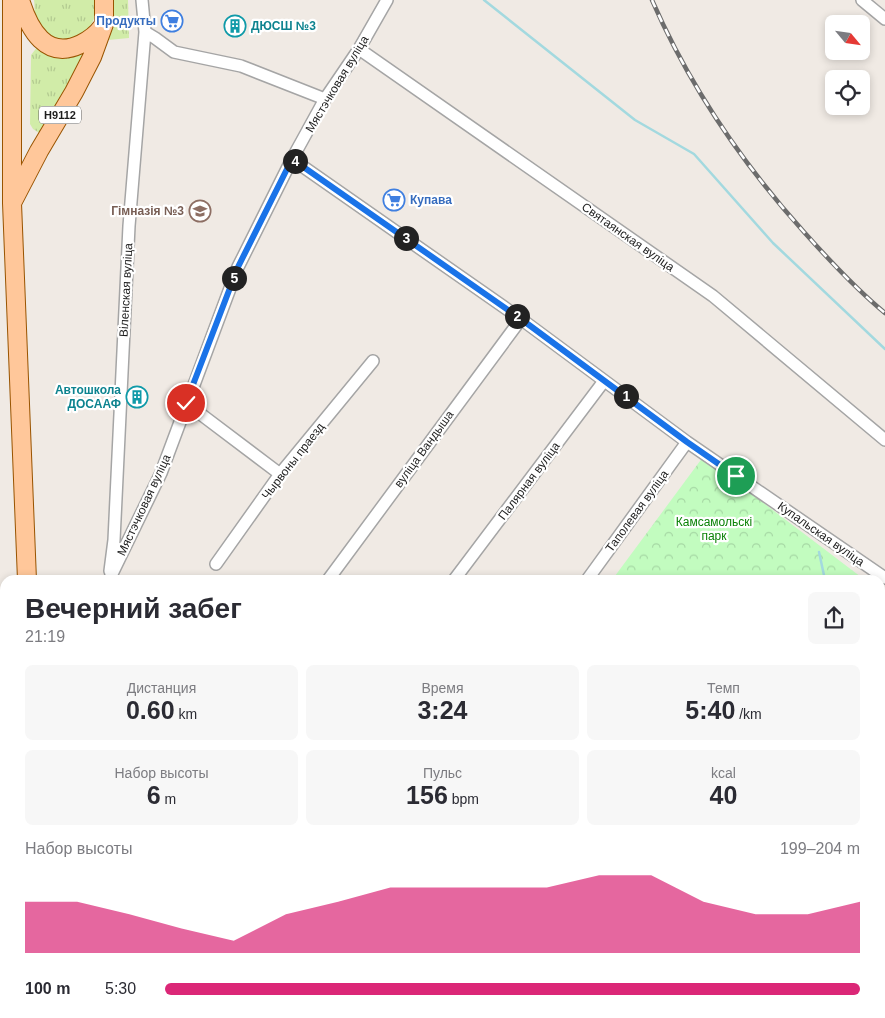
<!DOCTYPE html>
<html lang="ru">
<head>
<meta charset="utf-8">
<style>
	:root { --surface:#fff; --page:#f7f7f7; --text:#2b2b33; --muted:#7c7c81; --accent:#db2777 }
	body { margin:0; font-family:Arial,sans-serif; background:var(--page); color:var(--text); height:100vh; display:flex; flex-direction:column; font-size:19px; white-space:nowrap }
	* { box-sizing:border-box; margin:0 }
	p { font-size:16px; color:var(--muted) }
	.icon { flex:none; width:28px; height:28px; fill:none; stroke:currentColor; stroke-width:2; stroke-linecap:round; stroke-linejoin:round }
	.map { position:relative; flex:1; overflow:hidden }
	.drawer { position:absolute; left:0px; top:575px; width:885px; height:444px; display:flex; flex-direction:column; background:var(--surface); border-radius:15px 15px 0 0; box-shadow:0 2px 8px #0003 }
	.drawer>* { flex:none }
	.needle { width:32px; rotate:119deg }
	.tools { position:absolute; left:825px; top:15px; display:grid; gap:10px }
	.tools a { display:grid; place-items:center; width:45px; height:45px; border-radius:8px; background:var(--surface); box-shadow:0 2px 8px #0003; font-size:25px }
	.pin { position:absolute; display:grid; place-items:center; width:42px; height:42px; color:#fff; margin:-21px; border:2px solid #fff; border-radius:50%; box-shadow:0 1px 5px #0007 }
	.km { position:absolute; width:25px; height:25px; margin:-12px; border-radius:50%; background:#222; color:#fff; font-size:14px; line-height:25px; text-align:center }
	.round { display:grid; place-items:center; flex:none; width:52px; height:52px; border-radius:8px; background:var(--page) }
	.head { display:flex; align-items:center; justify-content:space-between; height:85px; padding:0 25px }
	h1 { font-size:28px; font-weight:700; line-height:38px }
	.metrics { display:grid; grid-template-columns:repeat(3,1fr); gap:8px; height:85px; padding:5px 25px }
	.metrics div { display:grid; align-content:center; border-radius:8px; background:var(--page); text-align:center }
	.metrics b { font-size:25px; font-weight:700 }
	.metrics small { font-size:14px; font-weight:400 }
	.metrics p { font-size:14px }
	.chart { height:140px; padding:10px 25px }
	.chart p { display:flex; justify-content:space-between }
	.chart svg { width:100%; height:90px; margin-top:5px; fill:var(--accent); opacity:.7 }
	ul { padding:0 25px; list-style:none; font-size:16px }
	li { display:grid; grid-template-columns:80px 60px 1fr; align-items:center; height:38px }
	li i { height:12px; border-radius:6px; background:var(--accent) }
	.map>svg:first-child { display:block }
	.grass { fill:url(#grass-tufts) }
	.park { fill:url(#park-crowns) }
	.lines { fill:none; stroke-linecap:round; stroke-linejoin:round }
	.stream { stroke:#a3d9df; stroke-width:2.5 }
	.street-casing { stroke:#a5a5a5; stroke-width:14 }
	.primary-casing { stroke:#995400; stroke-width:20 }
	.street { stroke:#fff; stroke-width:11 }
	.primary { stroke:#ffc79a; stroke-width:18 }
	.rail-casing { stroke:#6c6c6c; stroke-width:4.5 }
	.rail { stroke:#fff; stroke-width:2.5; stroke-dasharray:8; stroke-linecap:butt }
	.route-casing { stroke:#fff; stroke-width:10 }
	.route { stroke:#1a73e8; stroke-width:6 }
	.labels { text-anchor:middle; dominant-baseline:central; stroke-width:4.5; stroke-linejoin:round; paint-order:stroke }
	.shield { fill:#fff; stroke:#626262; stroke-width:1 }
	.shield-label { font-size:11px; font-weight:bold; fill:#1e1e1e }
	.shop-label { font-size:12px; font-weight:bold; fill:#366cbe; stroke:#fff; text-anchor:end }
	.culture-label { font-size:12px; font-weight:bold; fill:#0d838f; stroke:#fff; text-anchor:start }
	.street-label { font-size:12px; fill:#1e1e1e; stroke:#fff }
	.education-label { font-size:12px; font-weight:bold; fill:#785e54; stroke:#fff; text-anchor:end }
	.park-label { font-size:12px; fill:#0b8207; stroke:#fff }
</style>
</head>
<body>
<div class="map">
<svg width="885" height="1018" viewBox="0 0 885 1018">
	<defs>
		<pattern id="grass-tufts" width="24" height="20" patternUnits="userSpaceOnUse" patternTransform="scale(1.25)"><rect width="24" height="20" fill="#d1eca8"/><path d="M3 7l-1-3M5 7V3M7 7l1-3M15 17l-1-3M17 17v-4M19 17l1-3" fill="none" stroke="#b3ca90"/></pattern>
		<pattern id="park-crowns" width="20" height="18" patternUnits="userSpaceOnUse" patternTransform="scale(1.25)"><rect width="20" height="18" fill="#c2fcbf"/><path d="M2 6a3 3 0 1 1 6 0M12 15a3 3 0 1 1 6 0" fill="none" stroke="#a6d8a4"/></pattern>
	</defs>
	<rect width="100%" height="100%" fill="#f0eae4"/>
	<path class="grass" d="M34 0H96C96 8 96 16 92 23 78 46 46 46 36 20 34 14 35 6 34 0Z
		M107 0H128L129 38 108 40Z
		M38 46 91 47 41 134 33 129 30 124 31 55Z"/>
	<path class="park" d="M703 457 865 580H612Z
		M880 591 885 595V846L880 842Z"/>
	<g class="lines">
		<path class="stream" d="M484 0 635 120 694 154 773 243 885 349
			M819 552 825 580
			M880 780 885 783"/>
		<g class="street-casing">
			<path id="street" d="M862 0 885 19
				M145 32 155 38 174 52 241 66 325 99
				M359 49 713 296 885 440
				M292 159 521 319 687 442 885 578
				M186 403 280 474
				M216 564 280 474 373 361
				M110 571 114 540 129 226 145 32 142 0
				M109 580 161 473 238 267 292 159 325 99 359 49 387 0
				M328 580 521 319
				M454 580 604 381
				M587 580 687 442
				M880 837 885 841
				M880 944 885 938
				M338 1014 344 1018
				M523 1014 529 1018
				M711 1014 716 1018
				M182 1018 185 1014
				M510 1018 513 1014
				M653 1018 656 1014
				M820 1018 823 1014"/>
		</g>
		<g class="primary-casing">
			<path id="primary" d="M12 0V203L27 580
				M20 0C29 29 46 61 81 44 89 40 97 34 102 27
				M13 201 39 151 74 92 92 57 104 24V0
				M0 848 5 830
				M0 911 5 914
				M130 1014 135 1018"/>
		</g>
		<use href="#street" class="street"/>
		<use href="#primary" class="primary"/>
		<g class="rail-casing">
			<path id="rail" d="M652 0C689 85 742 163 804 232 829 260 856 289 885 313"/>
		</g>
		<use href="#rail" class="rail"/>
	</g>
	<g class="lines">
		<g class="route-casing">
			<path id="route" d="M186 403 238 267 292 159 521 319 687 442 736 476"/>
		</g>
		<use href="#route" class="route"/>
	</g>
	<defs>
		<g id="supermarket-ring" transform="scale(1.125)"><circle r="9.5" fill="#fff" stroke="#3f7fe0" stroke-width="1.5"/><path d="M-6-5.5h2.5l.6 2H6L4.5 2H-2.5L-4.4-4H-6ZM-1.5 3.2a1.3 1.3 0 1 0 .1 0ZM3 3.2a1.3 1.3 0 1 0 .1 0Z" fill="#3f7fe0"/></g>
		<g id="building-ring" transform="scale(1.125)"><circle r="9.5" fill="#fff" stroke="#0f9aa8" stroke-width="1.5"/><path d="M-4-6H4V6H1V3H-1V6H-4ZM-2.5-4.3h1.7v1.8h-1.7ZM.8-4.3h1.7v1.8H.8ZM-2.5-1h1.7V.8h-1.7ZM.8-1h1.7V.8H.8Z" fill="#0f9aa8"/></g>
		<g id="school-ring" transform="scale(1.125)"><circle r="9.5" fill="#fff" stroke="#8d6e63" stroke-width="1.5"/><path d="M0-5L7-2L0 1L-7-2ZM-4 1L0 2.5L4 1V4Q0 6-4 4Z" fill="#8d6e63"/></g>
	</defs>
	<g fill-rule="evenodd">
		<use href="#supermarket-ring" x="172" y="21"/>
		<use href="#building-ring" x="235" y="26"/>
		<use href="#supermarket-ring" x="394" y="200"/>
		<use href="#school-ring" x="200" y="211"/>
		<use href="#building-ring" x="137" y="397"/>
	</g>
	<g class="labels">
		<rect class="shield" x="39" y="106.5" width="42" height="17" rx="4"/>
		<g class="shield-label">
			<text x="60" y="115">Н9112</text>
		</g>
		<g class="shop-label">
			<text x="156" y="21">Продукты</text>
			<text x="410" y="200" text-anchor="start">Купава</text>
		</g>
		<g class="culture-label">
			<text x="251" y="26">ДЮСШ №3</text>
			<text x="121" y="390" text-anchor="end">Автошкола<tspan x="121" dy="14">ДОСААФ</tspan></text>
		</g>
		<g class="street-label">
			<text transform="translate(337 84) rotate(-59)">Мястэчковая вуліца</text>
			<text transform="translate(628 237) rotate(35)">Святаянская вуліца</text>
			<text transform="translate(126 290) rotate(-87)">Віленская вуліца</text>
			<text transform="translate(424 449) rotate(-54)">вуліца Вандыша</text>
			<text transform="translate(293 461) rotate(-52)">Чырвоны праезд</text>
			<text transform="translate(529 481) rotate(-53)">Палярная вуліца</text>
			<text transform="translate(144 505) rotate(-65)">Мястэчковая вуліца</text>
			<text transform="translate(637 511) rotate(-54)">Таполевая вуліца</text>
			<text transform="translate(821 534) rotate(35)">Купальская вуліца</text>
		</g>
		<g class="education-label">
			<text x="184" y="211">Гімназія №3</text>
		</g>
		<g class="park-label">
			<text x="714" y="522">Камсамольскі<tspan x="714" dy="14">парк</tspan></text>
		</g>
	</g>
</svg>
<div class="tools">
<a><svg class="needle" viewBox="-14 -14 28 28"><path d="M0-13l5 13h-10z" fill="#e53935"/><path d="M0 13l5-13h-10z" fill="#7c7c81"/></svg></a>
<a><svg class="icon" aria-label="locate" viewBox="0 0 24 24"><circle cx="12" cy="12" r="6"/><path d="M12 2v4M12 18v4M2 12h4M18 12h4"/></svg></a>
</div>
<div class="pin" style="left:736px;top:476px;background:#1e9e55"><svg class="icon" aria-label="arrive" viewBox="0 0 24 24"><path d="M6 21V4h12l-3 4 3 4H6"/></svg></div>
<div class="pin" style="left:186px;top:403px;background:#d93025"><svg class="icon" aria-label="check" viewBox="0 0 24 24"><path d="M5 12l5 5 9-10"/></svg></div>
<b class="km" style="left:626px;top:396px">1</b>
<b class="km" style="left:517px;top:316px">2</b>
<b class="km" style="left:406px;top:238px">3</b>
<b class="km" style="left:295px;top:161px">4</b>
<b class="km" style="left:234px;top:278px">5</b>
<section class="drawer">
<div class="head"><div><h1>Вечерний забег</h1><p>21:19</p></div><a class="round"><svg class="icon" aria-label="share" viewBox="0 0 24 24"><path d="M12 15V3M7 8l5-5 5 5M5 13v7h14v-7"/></svg></a></div>
<div class="metrics">
<div><p>Дистанция</p><b>0.60<small> km</small></b></div>
<div><p>Время</p><b>3:24</b></div>
<div><p>Темп</p><b>5:40<small> /km</small></b></div>
</div>
<div class="metrics">
<div><p>Набор высоты</p><b>6<small> m</small></b></div>
<div><p>Пульс</p><b>156<small> bpm</small></b></div>
<div><p>kcal</p><b>40</b></div>
</div>
<div class="chart"><p><span>Набор высоты</span>199–204 m</p>
<svg viewBox="0 0 160 44" preserveAspectRatio="none"><path d="M0 44V19L10 19L20 25L30 32L40 38L50 25L60 19L70 12L80 12L90 12L100 12L110 6L120 6L130 19L140 25L150 25L160 19V44z"/></svg>
</div>
<ul>
<li><b>100 m</b>5:30<i style="width:100%"></i></li>
</ul>
</section>
</div>
</body>
</html>
